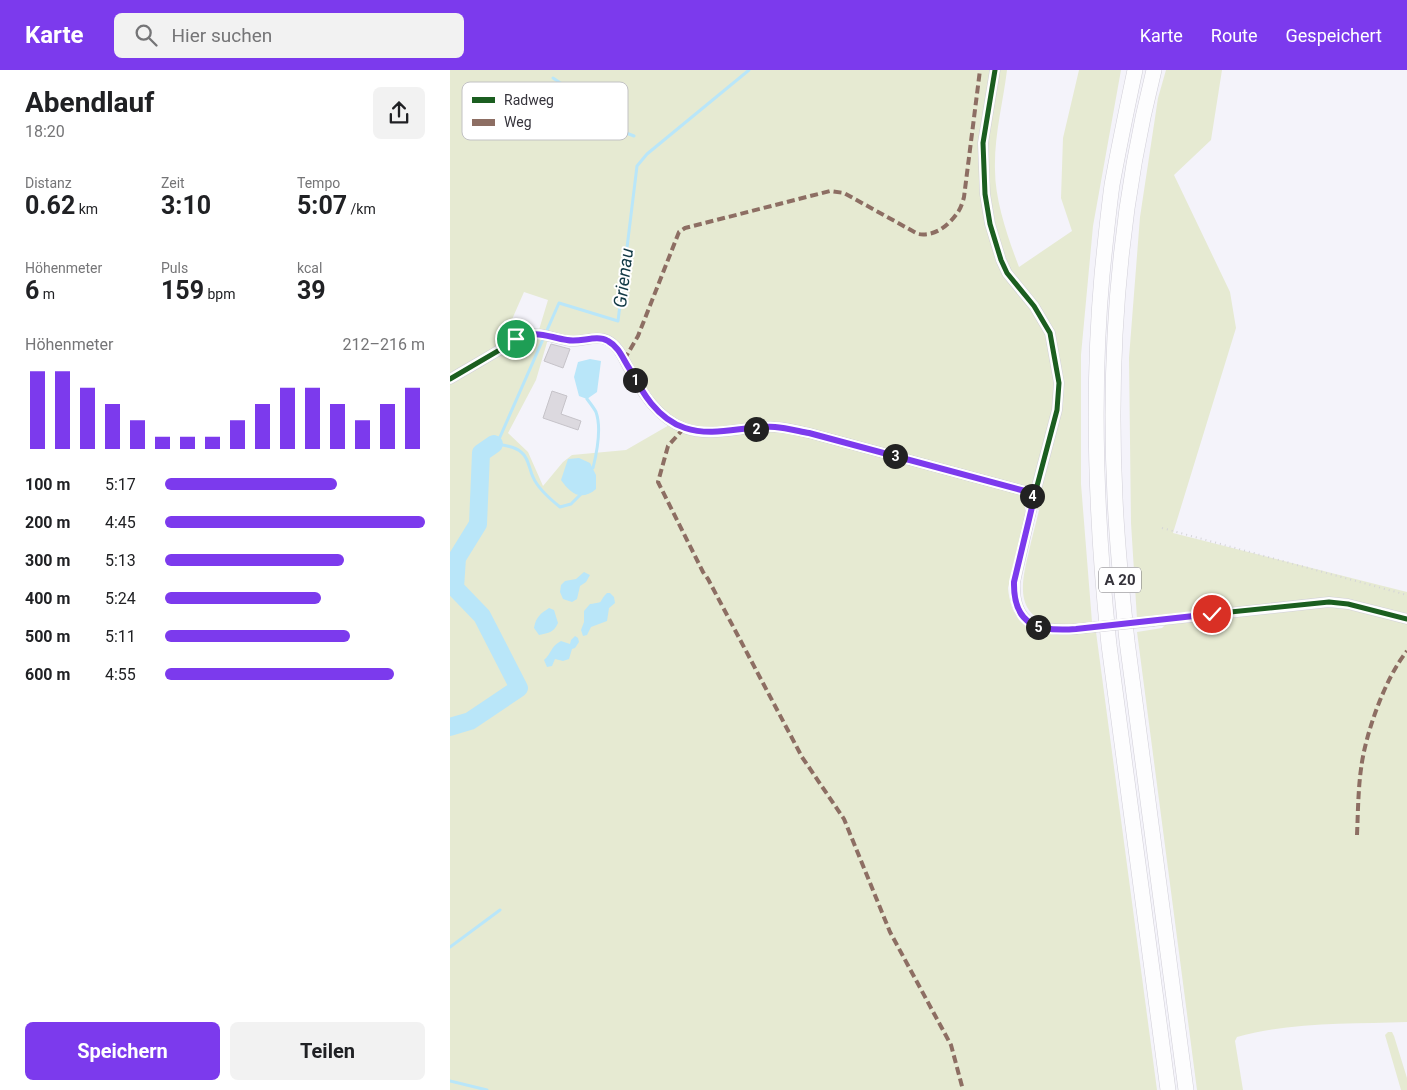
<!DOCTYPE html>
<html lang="de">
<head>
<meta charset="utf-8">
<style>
	:root { --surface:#fff; --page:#f2f2f2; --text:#202124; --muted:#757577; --accent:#7c3aed }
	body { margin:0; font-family:Roboto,sans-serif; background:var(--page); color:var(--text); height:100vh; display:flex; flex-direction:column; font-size:19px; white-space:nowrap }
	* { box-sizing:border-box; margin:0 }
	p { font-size:16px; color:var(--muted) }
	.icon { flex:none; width:28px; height:28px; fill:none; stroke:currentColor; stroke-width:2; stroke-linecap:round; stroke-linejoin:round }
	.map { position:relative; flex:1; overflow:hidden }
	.drawer { display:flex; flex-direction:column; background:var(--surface); width:450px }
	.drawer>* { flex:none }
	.pin { position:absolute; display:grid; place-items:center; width:42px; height:42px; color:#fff; margin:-21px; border:2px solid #fff; border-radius:50%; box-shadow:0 1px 5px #0007 }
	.km { position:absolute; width:25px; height:25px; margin:-12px; border-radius:50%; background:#222; color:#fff; font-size:14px; line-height:25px; text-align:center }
	.round { display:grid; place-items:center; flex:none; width:52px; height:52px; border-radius:8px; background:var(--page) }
	.overview { display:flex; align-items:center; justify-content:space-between; height:85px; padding:0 25px }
	h1 { font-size:28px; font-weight:700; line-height:38px }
	.figures { display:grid; grid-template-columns:repeat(3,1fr); gap:8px; height:85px; padding:5px 25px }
	.figures div { display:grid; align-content:center }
	.figures b { font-size:25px; font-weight:700 }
	.figures small { font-size:14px; font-weight:400 }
	.figures p { font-size:14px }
	.chart { height:140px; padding:10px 25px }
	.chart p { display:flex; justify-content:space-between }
	.chart svg { width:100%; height:90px; margin-top:5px; stroke:var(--accent); stroke-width:6 }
	.action { display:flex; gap:10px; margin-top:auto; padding:10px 25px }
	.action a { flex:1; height:58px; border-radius:8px; background:var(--accent); color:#fff; font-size:20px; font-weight:700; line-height:58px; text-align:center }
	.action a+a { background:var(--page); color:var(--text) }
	ul { padding:0 25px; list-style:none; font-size:16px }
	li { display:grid; grid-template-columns:80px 60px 1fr; align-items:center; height:38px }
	li i { height:12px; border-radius:6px; background:var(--accent) }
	header { display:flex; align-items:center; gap:30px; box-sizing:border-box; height:70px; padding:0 25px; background:var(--accent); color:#fff }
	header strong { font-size:24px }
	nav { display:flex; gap:28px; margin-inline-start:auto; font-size:18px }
	.search { width:350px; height:45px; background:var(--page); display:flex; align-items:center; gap:12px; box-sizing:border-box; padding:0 18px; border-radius:8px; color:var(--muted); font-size:19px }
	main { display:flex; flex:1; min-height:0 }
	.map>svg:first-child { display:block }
	.green { fill:#e6ead2; fill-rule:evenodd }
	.water { fill:#b9e6f9 }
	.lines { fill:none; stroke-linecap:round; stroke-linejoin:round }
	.stream { stroke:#b9e6f9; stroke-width:3 }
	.river { stroke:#b9e6f9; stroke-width:18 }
	.building { fill:#dcd9df; stroke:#c6c3c9 }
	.minor-casing { stroke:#d1cfd7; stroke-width:11 }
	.highway-casing { stroke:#d1cfd7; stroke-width:16 }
	.path { stroke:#d4d4d7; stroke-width:2; stroke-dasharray:1 4; stroke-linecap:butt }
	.minor { stroke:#fdfdfe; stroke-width:10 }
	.highway { stroke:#fdfdfe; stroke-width:15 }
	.minor-bridge-casing { stroke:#d1cfd7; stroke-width:11; stroke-linecap:butt }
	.minor-bridge { stroke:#fdfdfe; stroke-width:10 }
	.quiet { stroke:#8d6e63; stroke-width:4; stroke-dasharray:8 4; stroke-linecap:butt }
	.cycleway-casing { stroke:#fff; stroke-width:8 }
	.cycleway { stroke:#1b5e20; stroke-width:5 }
	.route-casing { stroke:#fff; stroke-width:10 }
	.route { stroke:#7c3aed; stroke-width:6 }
	.labels { text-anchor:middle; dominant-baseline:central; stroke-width:4; stroke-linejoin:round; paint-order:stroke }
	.shield { fill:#fff; stroke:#727076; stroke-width:1 }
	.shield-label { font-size:15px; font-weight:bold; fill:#35333b }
	.water-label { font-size:18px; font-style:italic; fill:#113945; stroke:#fff }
	.key { fill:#fff; stroke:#c2c2c4; stroke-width:1 }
	.key-label { font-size:14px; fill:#35333b }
</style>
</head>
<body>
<header>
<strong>Karte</strong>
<div class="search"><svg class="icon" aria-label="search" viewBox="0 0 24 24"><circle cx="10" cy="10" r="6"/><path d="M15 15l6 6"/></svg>Hier suchen</div>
<nav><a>Karte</a><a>Route</a><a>Gespeichert</a></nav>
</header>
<main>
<section class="drawer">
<div class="overview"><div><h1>Abendlauf</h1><p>18:20</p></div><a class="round"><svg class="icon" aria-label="share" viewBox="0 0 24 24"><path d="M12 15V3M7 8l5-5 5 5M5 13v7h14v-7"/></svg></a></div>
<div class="figures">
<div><p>Distanz</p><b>0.62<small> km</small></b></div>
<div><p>Zeit</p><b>3:10</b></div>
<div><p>Tempo</p><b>5:07<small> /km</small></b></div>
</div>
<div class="figures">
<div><p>Höhenmeter</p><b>6<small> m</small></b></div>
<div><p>Puls</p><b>159<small> bpm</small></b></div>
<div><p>kcal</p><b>39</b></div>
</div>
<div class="chart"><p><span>Höhenmeter</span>212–216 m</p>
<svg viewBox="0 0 160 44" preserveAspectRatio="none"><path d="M5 44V6M15 44V6M25 44V14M35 44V22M45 44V30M55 44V38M65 44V38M75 44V38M85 44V30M95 44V22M105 44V14M115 44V14M125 44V22M135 44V30M145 44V22M155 44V14"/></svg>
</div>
<ul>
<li><b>100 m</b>5:17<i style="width:66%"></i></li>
<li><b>200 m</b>4:45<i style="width:100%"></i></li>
<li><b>300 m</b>5:13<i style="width:69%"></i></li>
<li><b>400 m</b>5:24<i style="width:60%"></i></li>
<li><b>500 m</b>5:11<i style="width:71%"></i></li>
<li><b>600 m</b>4:55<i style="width:88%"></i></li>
</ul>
<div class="action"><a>Speichern</a><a>Teilen</a></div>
</section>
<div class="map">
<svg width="957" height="1020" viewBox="0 0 957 1020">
	<rect width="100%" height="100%" fill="#f4f3fa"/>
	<path class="green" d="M0 0H557C553 33 544 66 545 100 545 131 558 168 569 197L622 161 611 128 613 68 629 0H671L643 156 631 285V414L642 552C630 554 616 556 603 554 563 545 572 510 579 481 582 467 586 453 589 440L575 433V446L558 518C563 573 605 566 646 562L707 1020H0ZM74 222 98 230 88 263 49 279ZM98 269 161 273 221 354 176 380 122 385 113 392 93 416 78 382 58 363 86 310Z
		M716 0H772L761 70 724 105 780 222 786 258 723 463 957 522V546L894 530 687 549 681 453 679 288 690 147 708 28Z
		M873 537 899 539 957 553V952C902 954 839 952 787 967L785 971 793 1020H747L687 562 712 558 715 555Z
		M938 962H942L944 966 957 1008V1020H951L935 965Z"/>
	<path class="water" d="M140 289 151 291 147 322 137 329 129 326 124 307 128 292Z
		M129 388 140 393 146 405V419C131 432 120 423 111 410L118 389Z
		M134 502 140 505 136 512 130 516 127 529 122 532 113 529 110 522 111 515 115 511 126 509Z
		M157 523H160L164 527 165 533 159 538 157 551 141 557 137 565 133 566 131 560 134 552V541L140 534C156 532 147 533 157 523Z
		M99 538 104 540 108 553C104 562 99 563 89 565L84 558C86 547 90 544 99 538Z
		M125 566 128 568 129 572 125 578 122 579 119 589 113 591 105 589 102 596 97 597 94 590C102 583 100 577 111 571L120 574 121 570Z"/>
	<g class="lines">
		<path class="stream" d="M103 8 127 24 142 46 153 54 184 66
			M66 68 130 29
			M137 329C140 333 144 338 146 342 152 359 147 382 143 398
			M44 374 50 367 109 233 168 251 187 96 197 84 299 0
			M45 374C53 375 65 376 71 382 79 388 79 399 83 407 88 419 100 429 110 437L121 434 131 424
			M0 877 50 840
			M0 1011 37 1020"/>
		<path class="river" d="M0 657 20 651 69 618 32 546 5 518 7 488 28 454 31 383 44 374"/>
	</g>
	<path class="building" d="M101 274 120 279 113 298 94 291Z
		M102 321 117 326 111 344 131 351 128 360 93 348Z"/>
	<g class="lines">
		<g class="minor-casing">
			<path id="minor" d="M545 0 533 73 535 124 540 154 551 190 557 203 584 236 600 263 609 313 607 340 587 416 582 426V437L565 512C563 556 589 561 626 559
				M0 309 75 265C91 261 104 269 120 271 132 272 146 265 157 270 168 275 173 288 178 297 191 321 207 348 234 358 264 369 295 355 325 357 336 357 348 361 359 363L575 421 582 426
				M704 551 879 532 898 534 957 549"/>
		</g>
		<g class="highway-casing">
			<path id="highway" d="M685 0C677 38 669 76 662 115 658 145 655 175 652 205 641 330 646 451 659 575L718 1020
				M704 0C669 139 658 285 665 428 667 476 672 524 677 571L736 1020"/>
		</g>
		<path class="path" d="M712 458 957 525"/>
		<use href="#minor" class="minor"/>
		<use href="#highway" class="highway"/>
		<g class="minor-bridge-casing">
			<path id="minor-bridge" d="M626 559 704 551"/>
		</g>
		<use href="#minor-bridge" class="minor-bridge"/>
		<path class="quiet" d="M174 290 188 266 229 162 235 158 380 121 394 123 468 164C485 167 499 155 508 142 511 138 513 131 514 127L530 0
			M234 358 218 376 208 412 253 502 258 509 352 687 394 749 440 862 501 975 513 1020
			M907 765C908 743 908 721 911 699 915 665 935 608 957 581"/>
		<g class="cycleway-casing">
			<path id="cycleway" d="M545 0 533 73 535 124 540 154 551 190 557 203 584 236 600 263 609 313 607 340 587 416 582 426V437C578 453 575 470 571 486 562 523 558 553 604 560L879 532 898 534 957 549
				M0 309 75 265C91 261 104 269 120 271 132 272 146 265 157 270 168 275 173 288 178 297 191 321 207 348 234 358 264 369 295 355 325 357 336 357 348 361 359 363L575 421 582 426"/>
		</g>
		<use href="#cycleway" class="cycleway"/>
	</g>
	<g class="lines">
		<g class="route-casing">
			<path id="route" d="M66 269C87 259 97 267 117 270 131 273 146 264 158 271 169 277 173 289 179 298 192 322 207 349 235 358 265 368 295 355 325 357 336 358 348 361 359 363L575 421 582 426V437L564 512C563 556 589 562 626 559L762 544"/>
		</g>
		<use href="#route" class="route"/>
	</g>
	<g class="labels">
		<rect class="shield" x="649" y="497.5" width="42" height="25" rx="4"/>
		<g class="shield-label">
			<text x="670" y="510">A 20</text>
		</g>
		<g class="water-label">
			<text transform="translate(173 208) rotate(-83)">Grienau</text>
		</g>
	</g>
	<rect x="12" y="12" width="166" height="58" rx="8" class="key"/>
	<rect x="22" y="27" width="23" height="6" fill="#1b5e20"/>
	<rect x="22" y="49" width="23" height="7" fill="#8d6e63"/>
	<g class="key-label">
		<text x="54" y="35">Radweg</text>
		<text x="54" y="57">Weg</text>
	</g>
</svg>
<div class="pin" style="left:66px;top:269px;background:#1e9e55"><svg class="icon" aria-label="arrive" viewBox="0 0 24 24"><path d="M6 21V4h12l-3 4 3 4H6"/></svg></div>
<div class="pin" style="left:762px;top:544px;background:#d93025"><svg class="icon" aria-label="check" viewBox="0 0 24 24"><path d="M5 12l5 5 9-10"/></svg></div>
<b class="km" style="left:185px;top:310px">1</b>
<b class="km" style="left:306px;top:359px">2</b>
<b class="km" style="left:445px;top:386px">3</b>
<b class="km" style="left:582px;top:426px">4</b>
<b class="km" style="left:588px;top:557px">5</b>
</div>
</main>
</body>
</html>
